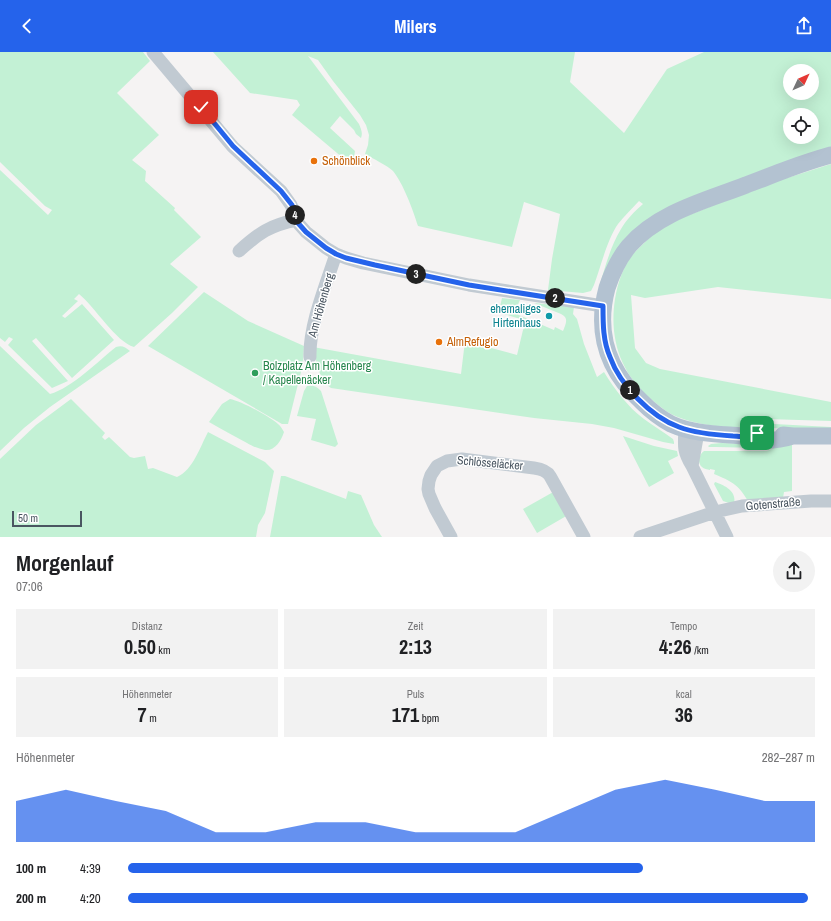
<!DOCTYPE html>
<html lang="de">
<head>
<meta charset="utf-8">
<style>
	:root { --surface:#fff; --page:#f2f2f2; --text:#202124; --muted:#757577; --accent:#2563eb }
	body { margin:0; font-family:"Archivo Narrow",sans-serif; background:var(--page); color:var(--text); height:100vh; display:flex; flex-direction:column; font-size:15px; white-space:nowrap }
	* { box-sizing:border-box; margin:0 }
	p { font-size:13px; color:var(--muted) }
	.icon { flex:none; width:22px; height:22px; fill:none; stroke:currentColor; stroke-width:2; stroke-linecap:round; stroke-linejoin:round }
	.map { position:relative; height:485px; overflow:hidden }
	.drawer { display:flex; flex-direction:column; background:var(--surface); flex:1 }
	.drawer>* { flex:none }
	.needle { width:26px; rotate:46deg }
	.tools { position:absolute; left:783px; top:12px; display:grid; gap:8px }
	.tools a { display:grid; place-items:center; width:36px; height:36px; border-radius:50%; background:var(--surface); box-shadow:0 4px 16px #0002; font-size:20px }
	.scale { position:absolute; left:12px; bottom:10px; width:70px; box-sizing:border-box; padding-left:4px; border:2px solid #4a5661; border-top:0; font-size:11px; line-height:14px; white-space:nowrap; color:#4a5661; -webkit-text-stroke:3px #fff; paint-order:stroke }
	.pin { position:absolute; display:grid; place-items:center; width:34px; height:34px; color:#fff; margin:-17px; border-radius:8px; box-shadow:0 2px 6px #0006 }
	.km { position:absolute; width:20px; height:20px; margin:-10px; border-radius:50%; background:#222; color:#fff; font-size:11px; line-height:20px; text-align:center }
	.round { display:grid; place-items:center; flex:none; width:42px; height:42px; border-radius:21px; background:var(--page) }
	.head { display:flex; align-items:center; justify-content:space-between; height:68px; padding:0 16px }
	h1 { font-size:22px; font-weight:800; line-height:30px }
	.metrics { display:grid; grid-template-columns:repeat(3,1fr); gap:6px; height:68px; padding:4px 16px }
	.metrics div { display:grid; align-content:center; border-radius:0px; background:var(--page); text-align:center }
	.metrics b { font-size:20px; font-weight:800 }
	.metrics small { font-size:11px; font-weight:400 }
	.metrics p { font-size:11px }
	.chart { height:112px; padding:8px 16px }
	.chart p { display:flex; justify-content:space-between }
	.chart svg { width:100%; height:72px; margin-top:4px; fill:var(--accent); opacity:.7 }
	ul { padding:0 16px; list-style:none; font-size:13px }
	li { display:grid; grid-template-columns:64px 48px 1fr; align-items:center; height:30px }
	li i { height:10px; border-radius:5px; background:var(--accent) }
	header { display:flex; justify-content:space-between; align-items:center; height:52px; padding:0 16px; background:var(--accent); color:#fff; font-size:18px; font-weight:800 }
	.map>svg:first-child { display:block }
	.green { fill:#c3f1d5; fill-rule:evenodd }
	.lines { fill:none; stroke-linecap:round; stroke-linejoin:round }
	.minor { stroke:#c1cad2; stroke-width:13 }
	.major { stroke:#b3c2d1; stroke-width:17 }
	.route-casing { stroke:#fff; stroke-width:8 }
	.route { stroke:#2563eb; stroke-width:5 }
	.food-dot { fill:#e8710a; stroke:#fff; stroke-width:1.5 }
	.culture-dot { fill:#0f9aa8; stroke:#fff; stroke-width:1.5 }
	.leisure-dot { fill:#2e9e5b; stroke:#fff; stroke-width:1.5 }
	.labels { text-anchor:middle; dominant-baseline:central; stroke-width:3; stroke-linejoin:round; paint-order:stroke }
	.food-label { font-size:12px; fill:#c56008; stroke:#fff; text-anchor:start }
	.street-label { font-size:12px; fill:#4a5661; stroke:#fff }
	.culture-label { font-size:12px; fill:#0d838f; stroke:#fff; text-anchor:end }
	.leisure-label { font-size:12px; fill:#27864d; stroke:#fff; text-anchor:start }
</style>
</head>
<body>
<header><svg class="icon" aria-label="back" viewBox="0 0 24 24"><path d="M15 5l-7 7 7 7"/></svg>Milers<svg class="icon" aria-label="share" viewBox="0 0 24 24"><path d="M12 15V3M7 8l5-5 5 5M5 13v7h14v-7"/></svg></header>
<div class="map">
<svg width="831" height="485" viewBox="0 0 831 485">
	<rect width="100%" height="100%" fill="#f5f3f3"/>
	<path class="green" d="M0 0H143L150 9 117 41 159 83 132 108 146 119 145 129 175 156 174 158 201 185 170 212 198 235 172 261 134 295C116 290 95 255 79 242L74 247 78 249 62 264 65 266 82 252 114 288 72 326 36 286 32 289 68 329 52 336 8 293 13 287 9 285 5 290 0 286V118L48 163 52 158 45 154 0 110Z
		M213 0H575L570 30 624 81 667 17 704 0H831V96L687 149 599 235C605 216 610 195 621 177 626 168 635 159 643 152L639 149C632 157 624 164 618 172 607 188 601 214 594 233L591 239 583 241 548 238 552 207 560 162 524 150 512 195 418 174C413 158 403 131 393 119 388 114 372 106 365 102L368 93 369 83 366 73 360 63 333 29 318 8 308 4 359 72C361 77 363 81 361 86L356 82 354 78 340 64 330 76 355 99 354 105 350 112 292 63 300 53 297 48 250 41ZM790 19H812V41H790ZM790 63H812V85H790Z
		M831 112V247L718 235 645 246 631 243 635 296 646 311 660 317 831 350V369L767 367C762 369 764 375 760 376 735 377 696 374 673 363 665 359 658 353 651 347 620 321 609 286 615 247 619 223 628 203 647 187 652 182 657 177 663 173 668 170 675 168 680 166 691 162 703 158 714 153 731 147 748 140 765 133 787 126 809 119 831 112Z
		M204 240 248 269 304 294 303 312 288 372H282L148 294Z
		M502 246 520 248 514 261 554 278 555 275 563 279C566 271 569 266 561 262L534 251 574 255 573 262 577 267 584 292 597 325 604 320C615 338 628 355 644 367 653 374 664 380 673 387L674 390V392L663 390 614 376 592 372 534 366 331 336C318 327 317 310 313 295L461 322 465 289 517 303 523 278 527 269 501 261 499 259Z
		M0 294 50 342C72 336 98 309 116 295 122 293 125 295 130 299L50 355 24 376 0 399Z
		M307 334C313 333 317 334 321 339L338 392 335 395 311 388 316 367 297 364 304 339Z
		M71 347 105 381 102 385 105 388 109 385 130 405 134 406 145 404 148 417 153 416 177 425C193 418 200 395 208 380L265 410 274 419 265 461 258 473 256 485H0V407L36 373Z
		M230 347C241 349 269 364 278 372 281 374 282 377 284 380 281 389 275 399 265 398 259 397 252 394 247 391 234 384 221 377 209 370L222 352Z
		M774 372 831 375V379L772 376V375Z
		M623 384 654 394 677 399 678 404 668 409 674 421 649 435Z
		M721 391 751 392 761 396 716 395H709L708 394 711 392Z
		M792 392V439L784 440 783 446 748 449C738 432 731 429 714 422L715 418 710 417V418C707 417 704 417 702 415 697 411 699 402 704 399H766L770 398 771 394Z
		M281 424H285L346 447 348 439 361 443 374 473 382 485H270Z
		M715 430C724 433 737 439 734 451H729L723 449 714 432Z
		M555 439 568 463 537 481 523 457Z"/>
	<g class="lines">
		<path class="minor" d="M153 0 233 95 281 139 291 153 298 171 306 180 326 196 336 202 346 206 363 211 469 233 603 254
			M239 199C259 181 270 173 297 168
			M310 305C309 273 326 233 336 202
			M685 377C684 394 683 399 692 414L727 485
			M692 414 698 380
			M451 485 435 456 429 442 428 437 429 429 431 423 437 414 447 409 462 407 534 416C541 417 547 419 550 424L584 485
			M640 485 715 460 742 454 811 449H831"/>
		<path class="major" d="M783 383 793 384H831
			M793 384C781 388 769 389 757 388 752 387 747 384 742 384 719 382 693 382 671 372 660 366 651 359 642 350 608 319 595 281 607 236 612 221 619 206 629 194 659 160 705 149 746 133 760 128 774 122 788 117 802 112 817 107 831 103"/>
	</g>
	<g class="lines">
		<g class="route-casing">
			<path id="route" d="M201 55 233 94 281 139 292 153 298 171 306 180 326 196 336 202 346 206 375 213 469 233 603 254C603 272 603 289 610 305 620 333 651 365 679 375 695 381 715 383 733 384 737 384 741 385 745 384 749 384 753 382 757 381"/>
		</g>
		<use href="#route" class="route"/>
	</g>
	<g class="food-dot">
		<circle cx="314" cy="109" r="4"/>
		<circle cx="439" cy="290" r="4"/>
	</g>
	<circle class="culture-dot" cx="549" cy="264" r="4"/>
	<circle class="leisure-dot" cx="255" cy="321" r="4"/>
	<g class="labels">
		<g class="food-label">
			<text x="322" y="109">Schönblick</text>
			<text x="447" y="290">AlmRefugio</text>
		</g>
		<g class="street-label">
			<text transform="translate(321 253) rotate(-74)">Am Höhenberg</text>
			<text transform="translate(490 411) rotate(5)">Schlösseläcker</text>
			<text transform="translate(773 452) rotate(-5)">Gotenstraße</text>
		</g>
		<g class="culture-label">
			<text x="541" y="257">ehemaliges<tspan x="541" dy="14">Hirtenhaus</tspan></text>
		</g>
		<g class="leisure-label">
			<text x="263" y="314">Bolzplatz Am Höhenberg<tspan x="263" dy="14">/ Kapellenäcker</tspan></text>
		</g>
	</g>
</svg>
<div class="tools">
<a><svg class="needle" viewBox="-14 -14 28 28"><path d="M0-13l5 13h-10z" fill="#e53935"/><path d="M0 13l5-13h-10z" fill="#757577"/></svg></a>
<a><svg class="icon" aria-label="locate" viewBox="0 0 24 24"><circle cx="12" cy="12" r="6"/><path d="M12 2v4M12 18v4M2 12h4M18 12h4"/></svg></a>
</div>
<div class="scale">50 m</div>
<div class="pin" style="left:757px;top:381px;background:#1e9e55"><svg class="icon" aria-label="arrive" viewBox="0 0 24 24"><path d="M6 21V4h12l-3 4 3 4H6"/></svg></div>
<div class="pin" style="left:201px;top:55px;background:#d93025"><svg class="icon" aria-label="check" viewBox="0 0 24 24"><path d="M5 12l5 5 9-10"/></svg></div>
<b class="km" style="left:630px;top:338px">1</b>
<b class="km" style="left:555px;top:246px">2</b>
<b class="km" style="left:416px;top:222px">3</b>
<b class="km" style="left:295px;top:163px">4</b>
</div>
<section class="drawer">
<div class="head"><div><h1>Morgenlauf</h1><p>07:06</p></div><a class="round"><svg class="icon" aria-label="share" viewBox="0 0 24 24"><path d="M12 15V3M7 8l5-5 5 5M5 13v7h14v-7"/></svg></a></div>
<div class="metrics">
<div><p>Distanz</p><b>0.50<small> km</small></b></div>
<div><p>Zeit</p><b>2:13</b></div>
<div><p>Tempo</p><b>4:26<small> /km</small></b></div>
</div>
<div class="metrics">
<div><p>Höhenmeter</p><b>7<small> m</small></b></div>
<div><p>Puls</p><b>171<small> bpm</small></b></div>
<div><p>kcal</p><b>36</b></div>
</div>
<div class="chart"><p><span>Höhenmeter</span>282–287 m</p>
<svg viewBox="0 0 160 44" preserveAspectRatio="none"><path d="M0 44V19L10 12L20 19L30 25L40 38L50 38L60 32L70 32L80 38L90 38L100 38L110 25L120 12L130 6L140 12L150 19L160 19V44z"/></svg>
</div>
<ul>
<li><b>100 m</b>4:39<i style="width:75%"></i></li>
<li><b>200 m</b>4:20<i style="width:99%"></i></li>
</ul>
</section>
</body>
</html>
